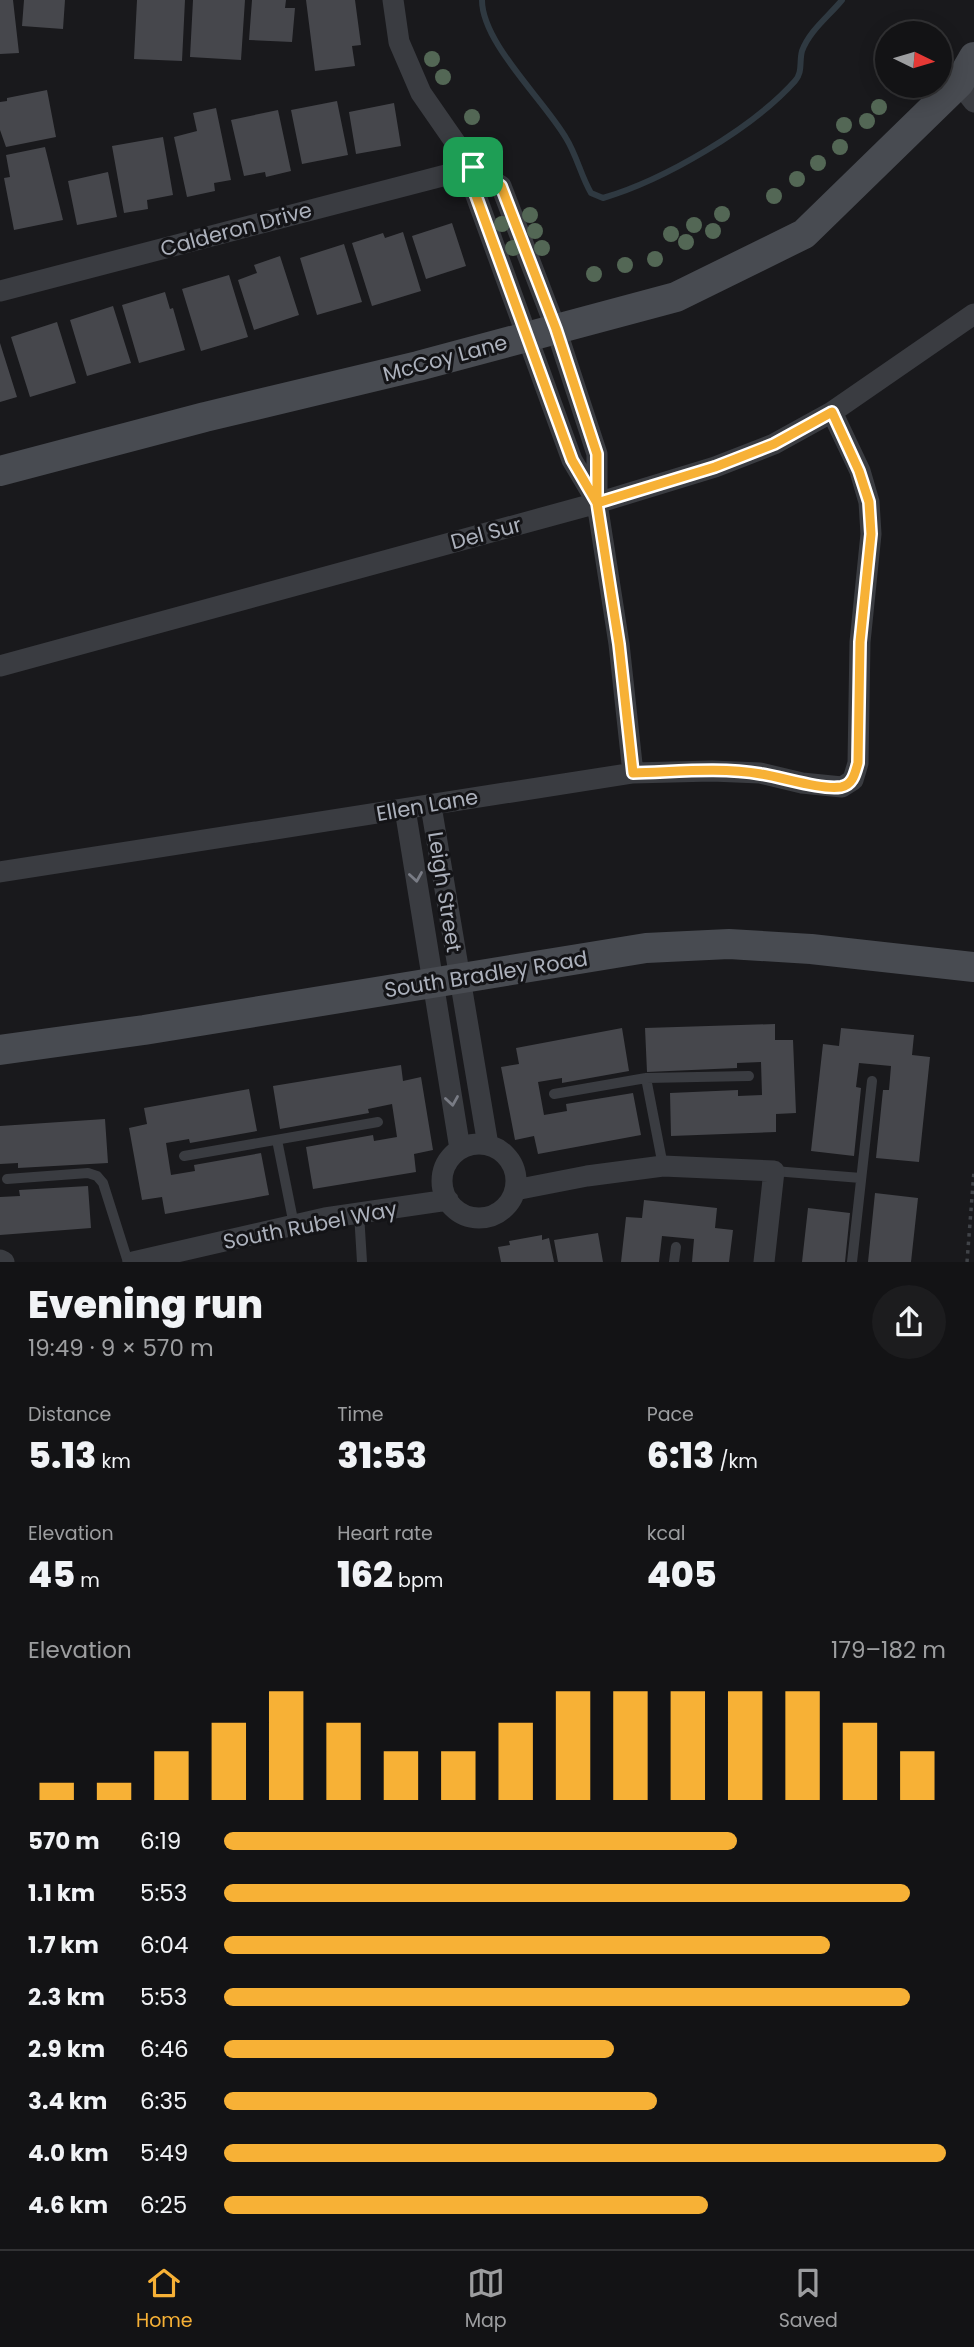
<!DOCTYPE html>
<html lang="en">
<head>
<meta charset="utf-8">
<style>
	:root { --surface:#131315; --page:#1c1c1e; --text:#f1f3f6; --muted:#9d9ea0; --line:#323234; --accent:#f7b136 }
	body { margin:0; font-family:Poppins,sans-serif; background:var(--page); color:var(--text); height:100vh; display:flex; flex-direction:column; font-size:26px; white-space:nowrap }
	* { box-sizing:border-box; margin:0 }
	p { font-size:23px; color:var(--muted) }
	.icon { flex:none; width:38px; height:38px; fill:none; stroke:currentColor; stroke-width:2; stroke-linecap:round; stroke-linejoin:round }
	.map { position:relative; height:1262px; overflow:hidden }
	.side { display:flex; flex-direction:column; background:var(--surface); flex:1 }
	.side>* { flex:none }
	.needle { width:46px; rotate:95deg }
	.controls { position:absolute; left:875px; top:21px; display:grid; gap:14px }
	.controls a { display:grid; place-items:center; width:77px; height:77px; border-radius:50%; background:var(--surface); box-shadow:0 4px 18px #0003,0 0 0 2px var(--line); font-size:35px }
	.pin { position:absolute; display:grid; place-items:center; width:60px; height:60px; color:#fff; margin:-30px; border-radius:14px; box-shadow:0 4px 10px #0006 }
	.round { display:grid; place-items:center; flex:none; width:74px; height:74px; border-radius:37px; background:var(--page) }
	.summary { display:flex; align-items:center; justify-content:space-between; height:119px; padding:0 28px }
	h1 { font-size:38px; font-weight:800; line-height:52px }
	.figures { display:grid; grid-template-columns:repeat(3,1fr); gap:10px; height:119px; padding:7px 28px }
	.figures div { display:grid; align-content:center }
	.figures b { font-size:35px; font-weight:800 }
	.figures small { font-size:19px; font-weight:400 }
	.figures p { font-size:19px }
	.chart { height:196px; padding:14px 28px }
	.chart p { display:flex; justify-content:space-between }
	.chart svg { width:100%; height:126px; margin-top:7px; stroke:var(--accent); stroke-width:6 }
	ul { padding:0 28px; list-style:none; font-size:23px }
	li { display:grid; grid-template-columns:112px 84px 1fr; align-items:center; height:52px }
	li i { height:18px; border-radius:9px; background:var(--accent) }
	.dock { display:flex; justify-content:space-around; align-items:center; height:98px; border-top:2px solid var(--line); background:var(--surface); font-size:19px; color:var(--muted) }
	.dock a { display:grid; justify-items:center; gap:4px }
	.dock .on { color:var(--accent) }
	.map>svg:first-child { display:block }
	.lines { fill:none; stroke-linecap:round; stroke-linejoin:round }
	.stream { stroke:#2f3941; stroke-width:6 }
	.building { fill:#46474c }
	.path { stroke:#404348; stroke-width:3.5; stroke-dasharray:3.5 5; stroke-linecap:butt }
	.lane { stroke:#3a3c41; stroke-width:10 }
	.street { stroke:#3a3c41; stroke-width:21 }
	.secondary { stroke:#484b51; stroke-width:30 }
	.tree { fill:#536755 }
	.oneway { stroke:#797c85 }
	.route-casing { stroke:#fff; stroke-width:14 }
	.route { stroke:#f7b136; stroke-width:9 }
	.labels { text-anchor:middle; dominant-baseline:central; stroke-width:6; stroke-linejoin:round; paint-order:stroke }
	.street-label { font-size:21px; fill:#acb1bc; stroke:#141417 }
</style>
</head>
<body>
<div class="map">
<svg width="974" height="1262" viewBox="0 0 974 1262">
	<rect width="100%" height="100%" fill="#19191c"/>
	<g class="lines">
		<path class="stream" d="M482 0C482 43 544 100 566 138 577 156 581 176 591 193L603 198C664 180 752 129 795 81 803 72 799 62 802 51 809 31 829 16 842 0"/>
	</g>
	<path class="building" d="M0 0H13L19 53 0 54Z
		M24 0H65L63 29 22 26Z
		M137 0H185L182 61 134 59Z
		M193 0H245L241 60 190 57Z
		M252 0H286L285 8H295L292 42 249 40Z
		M306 0H355L361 45 352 46 355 66 315 71Z
		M47 90 56 137 6 147 0 130V102L7 101V98Z
		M337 101 348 155 302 164 291 110Z
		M394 103 401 146 356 154 349 112Z
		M216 108 231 180 214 183 215 191 187 197 174 137 197 131 193 113Z
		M278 110 291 171 266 177 265 172 244 176 231 120Z
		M163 137 173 195 147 200 148 209 124 213 112 146Z
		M45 147 63 220 14 230 4 178 10 177 6 155Z
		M108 172 117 217 77 225 68 181Z
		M452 223 466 266 426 279 412 236Z
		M403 232 421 291 372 306 352 243 383 233 385 238Z
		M344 244 362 302 317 315 300 258Z
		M280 256 299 315 254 330 238 280 257 273 254 265Z
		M229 275 248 337 201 351 182 289Z
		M165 292 170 309 173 308 185 350 139 363 122 305Z
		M113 306 131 363 87 376 70 320Z
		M57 322 76 383 30 397 11 337Z
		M0 343 17 397 0 402Z
		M775 1024V1040H793L796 1113 776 1114V1132L671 1136 670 1093 738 1090V1096L762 1095 761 1062 737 1063V1068L647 1072 645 1028Z
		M622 1028 629 1071 562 1083V1078L538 1082 544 1115 567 1111 566 1104 633 1093 641 1135 538 1154 534 1136 515 1140 501 1067 519 1064 516 1048Z
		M841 1028 914 1035 912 1055 930 1057 919 1162 876 1158 883 1090H889L891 1066 859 1063 856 1087 861 1088 854 1156 811 1151 823 1044 839 1046Z
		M401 1065 403 1081 421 1077 433 1150 414 1154 416 1172 313 1189 306 1147 373 1135 374 1141 397 1137 392 1104 368 1109 369 1113 280 1129 273 1086Z
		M249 1089 257 1131 190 1143 189 1139 166 1143 171 1175 195 1171 194 1165 261 1153 269 1195 165 1214 162 1197 142 1200 129 1128 147 1124 144 1108Z
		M105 1119 108 1163 18 1168V1163L0 1164V1126Z
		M88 1186 91 1228 0 1235V1197L20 1196 19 1190Z
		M875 1193 918 1198 911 1262H868Z
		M644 1200 717 1208 715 1228 733 1230 729 1262H692L694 1239 662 1236 659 1262H621L626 1217 642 1218Z
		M808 1208 850 1213 845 1262H802Z
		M598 1233 603 1262H558L554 1240Z
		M542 1235V1240L549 1238 554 1262H501L498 1247 510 1245 509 1241Z"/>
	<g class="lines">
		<path class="path" d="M967 1262 974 1171"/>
		<path class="lane" d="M646 1078 663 1166
			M554 1094 646 1078 749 1076
			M277 1140 294 1225
			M184 1156 378 1122
			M774 1171 861 1178
			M7 1179 88 1173 97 1176 103 1183 128 1262
			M359 1213 362 1262
			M674 1262 676 1247
			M852 1262 872 1081"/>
		<path class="street" d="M393 0 399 42 421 93 473 168 501 186 556 329 597 454V503L619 644 633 773
			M959 83 974 102
			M473 168 475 193 572 460 597 502
			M0 291 473 168
			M0 666 597 503 715 467 774 444 832 412 974 314
			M431 806 488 1145
			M405 809 460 1149
			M0 872 633 773 712 771 760 773 802 783 842 787 853 780 858 763 860 642 871 534 869 502 860 471 832 412
			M442 1181a37 37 0 1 1 74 0a37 37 0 1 1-74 0Z
			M515 1190 587 1176 663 1166 774 1171 764 1262
			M0 1260 4 1262
			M133 1262 325 1218 448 1200"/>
		<path class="secondary" d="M0 471 205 417 418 366 676 297 804 234 959 83 974 57
			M0 1050 144 1030 646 948 729 944 811 949 974 967"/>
	</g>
	<g class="tree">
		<circle cx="432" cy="59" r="8"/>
		<circle cx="443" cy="77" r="8"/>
		<circle cx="879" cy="107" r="8"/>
		<circle cx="472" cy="117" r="8"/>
		<circle cx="867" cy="121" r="8"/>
		<circle cx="844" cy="125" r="8"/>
		<circle cx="840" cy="147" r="8"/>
		<circle cx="818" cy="163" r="8"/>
		<circle cx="797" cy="179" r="8"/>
		<circle cx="774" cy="196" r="8"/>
		<circle cx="722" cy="214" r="8"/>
		<circle cx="530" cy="215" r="8"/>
		<circle cx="502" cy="224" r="8"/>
		<circle cx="694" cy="225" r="8"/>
		<circle cx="535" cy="231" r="8"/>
		<circle cx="713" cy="231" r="8"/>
		<circle cx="671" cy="234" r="8"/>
		<circle cx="686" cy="242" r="8"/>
		<circle cx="513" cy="248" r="8"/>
		<circle cx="542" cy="248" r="8"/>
		<circle cx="655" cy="259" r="8"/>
		<circle cx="625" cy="265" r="8"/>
		<circle cx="594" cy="274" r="8"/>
	</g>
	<defs><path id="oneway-chevron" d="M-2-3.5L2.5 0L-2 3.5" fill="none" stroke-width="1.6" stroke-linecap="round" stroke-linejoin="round" transform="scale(1.75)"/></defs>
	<g class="oneway">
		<use href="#oneway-chevron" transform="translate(416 877) rotate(81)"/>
		<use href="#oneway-chevron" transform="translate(452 1101) rotate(81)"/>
	</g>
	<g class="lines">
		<g class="route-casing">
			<path id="route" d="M473 167 475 193 572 460 597 503 619 644 633 773C675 772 720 767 761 774 782 777 820 790 841 787 853 785 855 773 858 763L860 642 871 534 869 502 859 471 832 412 774 444 715 467 597 503V454L556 329 501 186 473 167"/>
		</g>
		<use href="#route" class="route"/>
	</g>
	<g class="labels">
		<g class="street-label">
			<text transform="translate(236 229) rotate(-15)">Calderon Drive</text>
			<text transform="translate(445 358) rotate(-15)">McCoy Lane</text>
			<text transform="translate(486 533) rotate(-15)">Del Sur</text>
			<text transform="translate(427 805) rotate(-10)">Ellen Lane</text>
			<text transform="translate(445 892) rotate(81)">Leigh Street</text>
			<text transform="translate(486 974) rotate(-9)">South Bradley Road</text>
			<text transform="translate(310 1225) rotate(-11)">South Rubel Way</text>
		</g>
	</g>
</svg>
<div class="controls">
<a><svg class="needle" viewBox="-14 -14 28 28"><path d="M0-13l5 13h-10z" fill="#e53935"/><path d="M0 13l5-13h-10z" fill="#9d9ea0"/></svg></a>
</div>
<div class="pin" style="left:473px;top:167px;background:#1e9e55"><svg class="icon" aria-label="arrive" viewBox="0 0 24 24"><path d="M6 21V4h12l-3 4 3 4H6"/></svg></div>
</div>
<section class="side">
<div class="summary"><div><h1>Evening run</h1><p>19:49 · 9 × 570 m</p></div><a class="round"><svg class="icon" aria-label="share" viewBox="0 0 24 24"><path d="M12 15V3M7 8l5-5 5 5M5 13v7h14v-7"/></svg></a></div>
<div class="figures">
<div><p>Distance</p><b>5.13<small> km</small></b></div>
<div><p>Time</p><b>31:53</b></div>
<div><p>Pace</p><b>6:13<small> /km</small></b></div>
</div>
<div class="figures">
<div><p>Elevation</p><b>45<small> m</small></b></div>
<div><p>Heart rate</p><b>162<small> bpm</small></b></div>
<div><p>kcal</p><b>405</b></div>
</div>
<div class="chart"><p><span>Elevation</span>179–182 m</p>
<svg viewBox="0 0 160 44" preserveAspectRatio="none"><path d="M5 44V38M15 44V38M25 44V27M35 44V17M45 44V6M55 44V17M65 44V27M75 44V27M85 44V17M95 44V6M105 44V6M115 44V6M125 44V6M135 44V6M145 44V17M155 44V27"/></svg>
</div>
<ul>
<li><b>570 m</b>6:19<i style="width:71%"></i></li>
<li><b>1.1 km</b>5:53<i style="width:95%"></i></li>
<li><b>1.7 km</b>6:04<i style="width:84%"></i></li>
<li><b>2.3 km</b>5:53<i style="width:95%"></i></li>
<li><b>2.9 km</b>6:46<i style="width:54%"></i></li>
<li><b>3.4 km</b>6:35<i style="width:60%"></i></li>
<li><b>4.0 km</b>5:49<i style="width:100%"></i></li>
<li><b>4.6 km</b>6:25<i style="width:67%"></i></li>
</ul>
</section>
<nav class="dock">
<a class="on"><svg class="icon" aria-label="home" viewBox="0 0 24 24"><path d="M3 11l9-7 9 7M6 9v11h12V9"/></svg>Home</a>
<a><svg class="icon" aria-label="map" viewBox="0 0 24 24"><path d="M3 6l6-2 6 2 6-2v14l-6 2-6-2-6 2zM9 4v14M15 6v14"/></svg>Map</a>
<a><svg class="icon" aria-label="saved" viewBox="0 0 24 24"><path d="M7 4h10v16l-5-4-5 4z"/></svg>Saved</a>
</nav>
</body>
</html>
